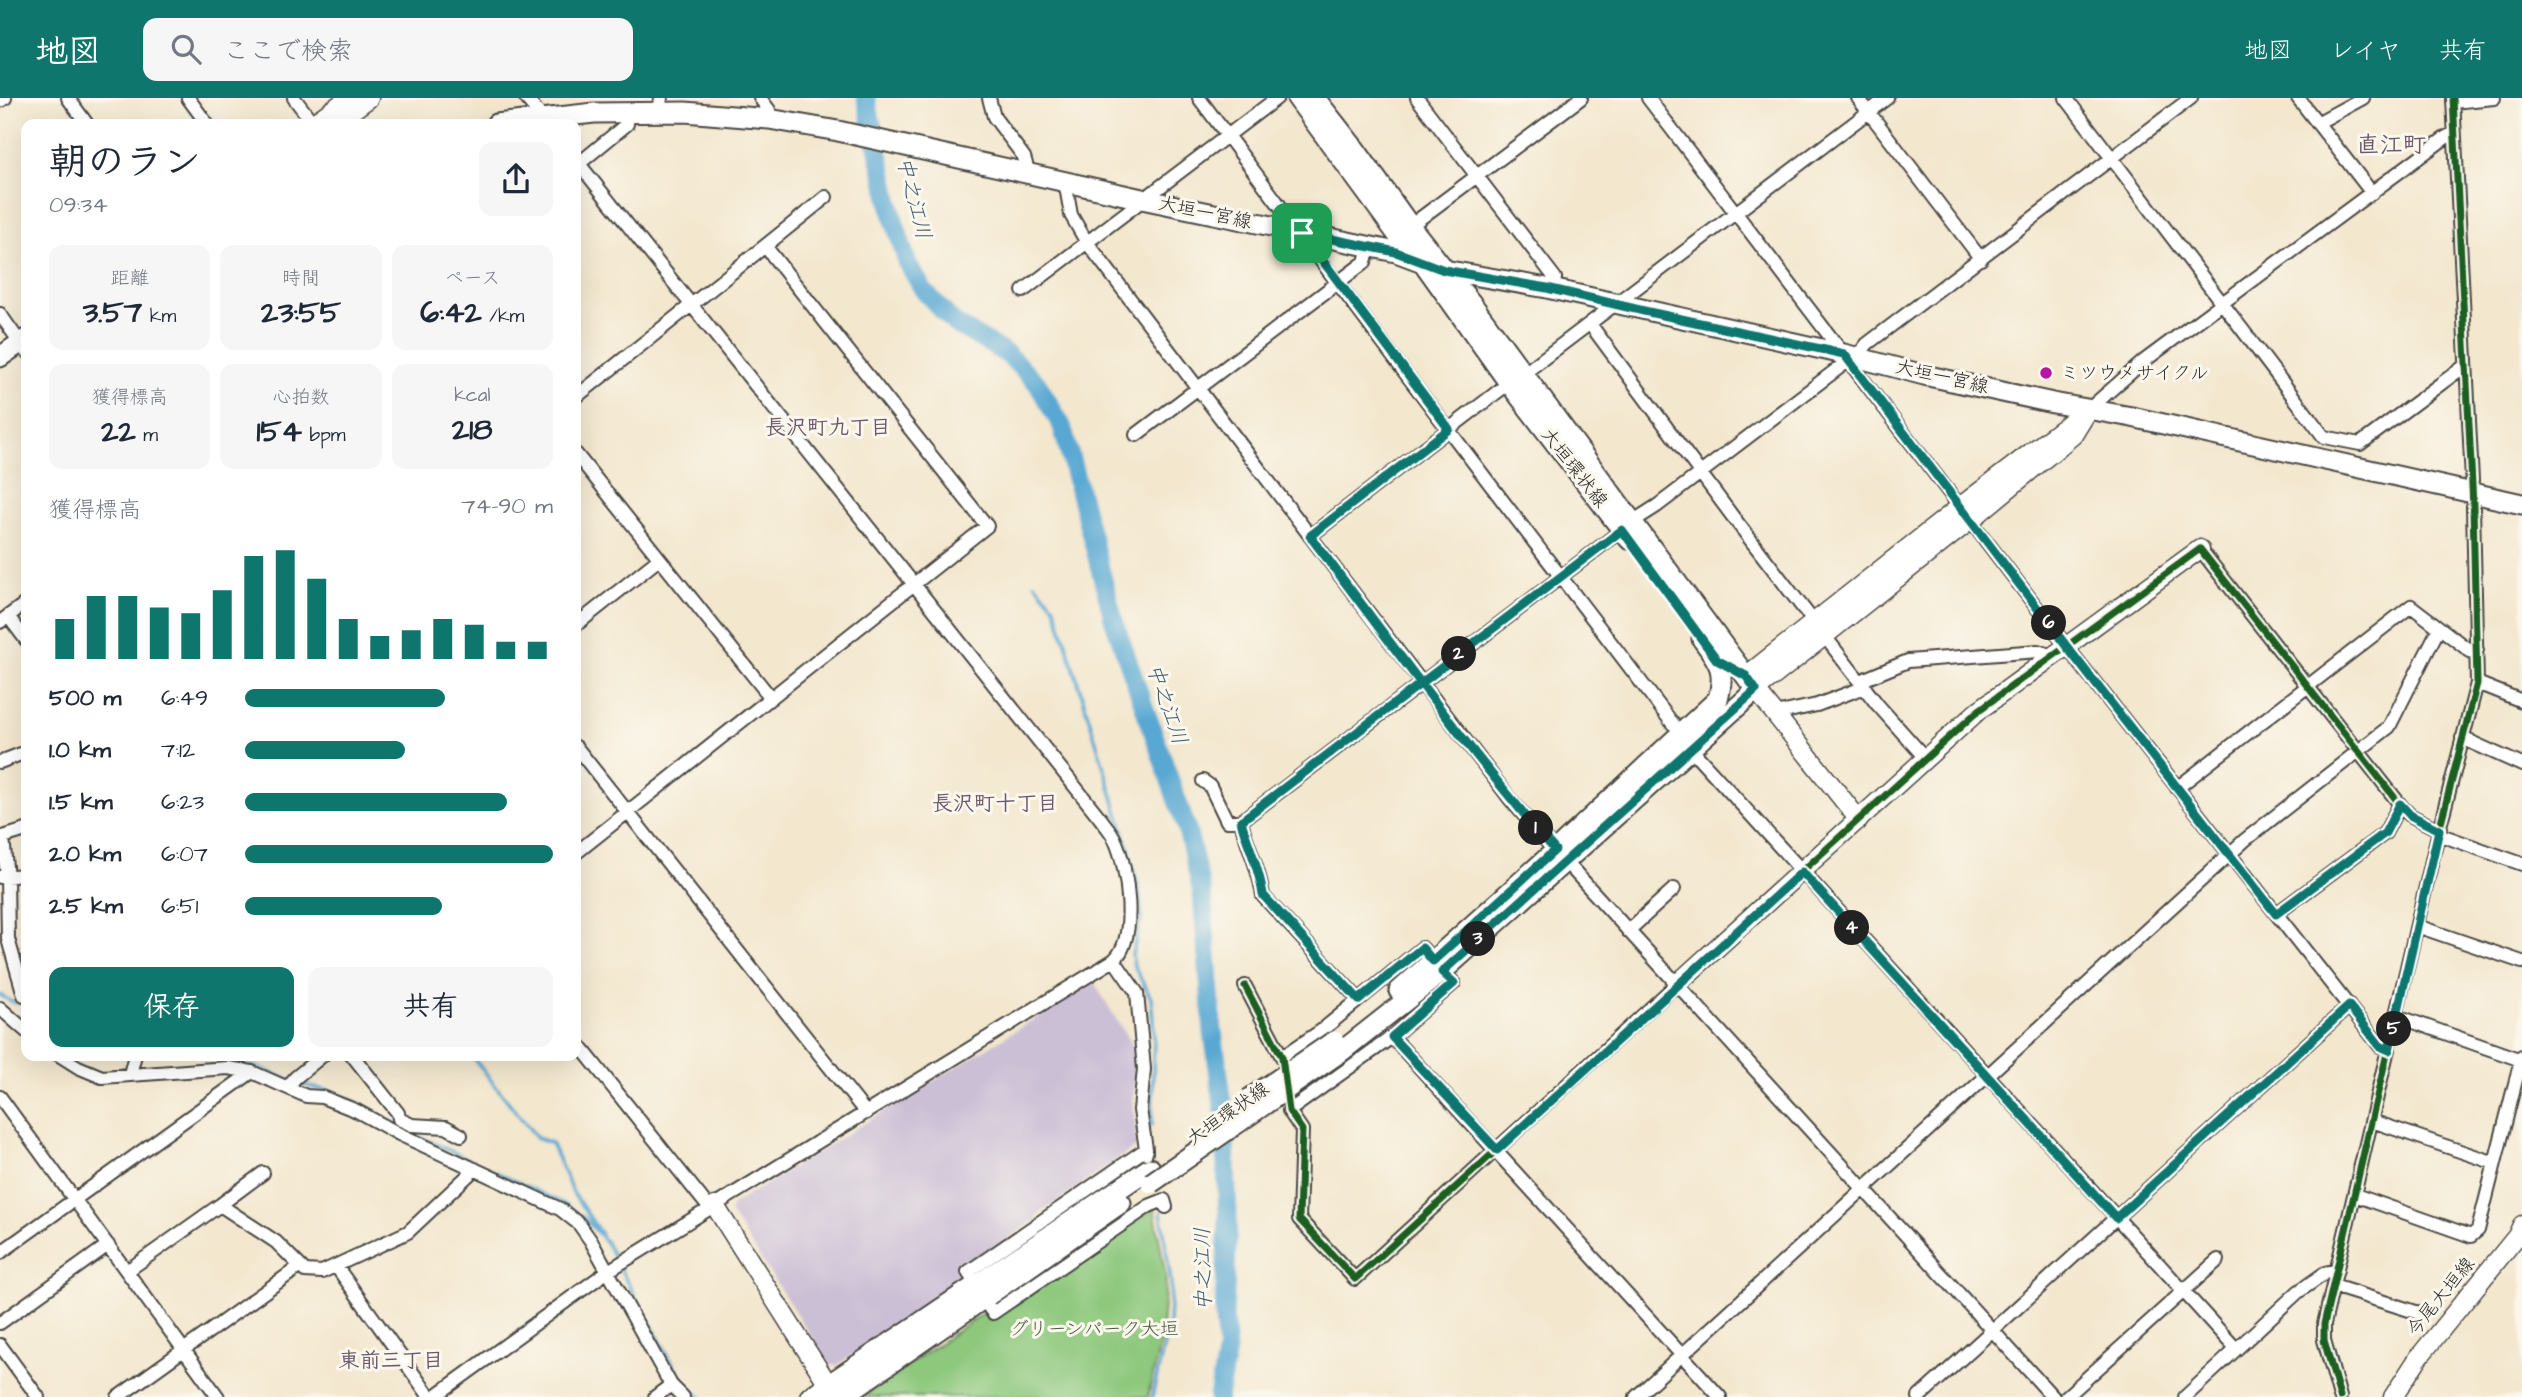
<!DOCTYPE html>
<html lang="ja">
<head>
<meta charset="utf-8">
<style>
	:root { --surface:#fff; --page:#f6f6f7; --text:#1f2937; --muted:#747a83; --accent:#0f766e }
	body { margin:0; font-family:"Architects Daughter","Klee One",sans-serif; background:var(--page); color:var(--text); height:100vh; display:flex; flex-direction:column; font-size:26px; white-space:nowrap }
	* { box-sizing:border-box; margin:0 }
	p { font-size:23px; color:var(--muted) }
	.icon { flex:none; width:38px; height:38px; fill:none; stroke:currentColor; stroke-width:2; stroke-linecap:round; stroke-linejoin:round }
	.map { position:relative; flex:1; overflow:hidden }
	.drawer { position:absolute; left:21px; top:21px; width:560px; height:942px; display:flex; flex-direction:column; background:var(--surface); border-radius:14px; box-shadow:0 7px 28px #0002 }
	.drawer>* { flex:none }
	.pin { position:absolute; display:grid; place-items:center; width:60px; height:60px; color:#fff; margin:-30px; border-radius:14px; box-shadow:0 4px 10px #0006 }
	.km { position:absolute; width:35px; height:35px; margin:-18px; border-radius:50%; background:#222; color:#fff; font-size:19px; line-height:35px; text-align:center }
	.round { display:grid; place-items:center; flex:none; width:74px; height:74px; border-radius:14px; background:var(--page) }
	.summary { display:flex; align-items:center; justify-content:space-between; height:119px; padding:0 28px }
	h1 { font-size:38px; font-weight:800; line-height:52px }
	.stats { display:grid; grid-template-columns:repeat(3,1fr); gap:10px; height:119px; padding:7px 28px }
	.stats div { display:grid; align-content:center; border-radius:14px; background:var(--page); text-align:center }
	.stats b { font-size:30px; font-weight:800 }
	.stats small { font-size:19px; font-weight:400 }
	.stats p { font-size:19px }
	.chart { height:196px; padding:14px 28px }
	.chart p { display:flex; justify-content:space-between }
	.chart svg { width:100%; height:126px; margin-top:7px; stroke:var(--accent); stroke-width:6 }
	.button { display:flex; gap:14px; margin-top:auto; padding:14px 28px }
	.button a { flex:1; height:80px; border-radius:14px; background:var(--accent); color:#fff; font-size:28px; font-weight:800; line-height:80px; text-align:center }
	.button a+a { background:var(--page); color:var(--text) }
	ul { padding:0 28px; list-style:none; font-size:23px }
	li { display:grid; grid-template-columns:112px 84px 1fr; align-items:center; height:52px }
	li i { height:18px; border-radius:9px; background:var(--accent) }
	header { display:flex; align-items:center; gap:42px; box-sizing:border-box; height:98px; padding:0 35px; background:var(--accent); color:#fff }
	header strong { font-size:33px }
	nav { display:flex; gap:38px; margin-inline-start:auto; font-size:24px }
	.search { width:490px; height:63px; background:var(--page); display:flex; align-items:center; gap:18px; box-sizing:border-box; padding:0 24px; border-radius:14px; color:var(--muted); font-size:26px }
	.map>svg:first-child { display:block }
	.industrial { fill:#cbbfd5 }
	.green { fill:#8dc87d; stroke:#5c7a54; stroke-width:2 }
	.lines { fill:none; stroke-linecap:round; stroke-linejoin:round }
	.stream { stroke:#59a8d3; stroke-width:3.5 }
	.river { stroke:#59a8d3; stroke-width:19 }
	.street-casing { stroke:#494743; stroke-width:16 }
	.secondary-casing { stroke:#494743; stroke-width:21 }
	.primary-casing { stroke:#494743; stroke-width:23 }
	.street { stroke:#fff; stroke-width:12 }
	.secondary { stroke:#fff; stroke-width:18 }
	.primary { stroke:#fff; stroke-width:19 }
	.primary-bridge-casing { stroke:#494743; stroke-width:23; stroke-linecap:butt }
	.primary-bridge { stroke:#fff; stroke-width:19 }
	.cycleway-casing { stroke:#fbf7ec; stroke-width:11 }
	.cycleway { stroke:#1b5e20; stroke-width:7 }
	.route-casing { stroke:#fff; stroke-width:14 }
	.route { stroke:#0f766e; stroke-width:9 }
	.poi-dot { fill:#b5179e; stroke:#fbf7ec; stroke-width:2.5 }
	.labels { text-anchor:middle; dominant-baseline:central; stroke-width:6; stroke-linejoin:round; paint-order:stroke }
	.street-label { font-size:19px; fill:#2b2b2b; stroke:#fbf7ec }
	.poi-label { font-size:19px; fill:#2b2b2b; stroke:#fbf7ec; text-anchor:start }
	.park-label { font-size:19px; fill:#485a44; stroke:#fbf7ec }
	.water-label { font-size:21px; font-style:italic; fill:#3d5d6e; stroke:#fbf7ec }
	.neighbourhood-label { font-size:21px; font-weight:bold; fill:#6b586b; stroke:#fbf7ec }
	.quarter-label { font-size:23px; font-weight:bold; fill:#6b586b; stroke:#fbf7ec }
</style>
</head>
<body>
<header>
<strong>地図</strong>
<div class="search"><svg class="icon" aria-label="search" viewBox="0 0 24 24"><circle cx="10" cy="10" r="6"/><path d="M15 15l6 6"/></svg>ここで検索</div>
<nav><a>地図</a><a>レイヤ</a><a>共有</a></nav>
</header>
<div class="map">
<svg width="2522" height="1299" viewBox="0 0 2522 1299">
	<rect width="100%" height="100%" fill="#fbf7ec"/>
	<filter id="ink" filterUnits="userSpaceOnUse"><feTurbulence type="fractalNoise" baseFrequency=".0143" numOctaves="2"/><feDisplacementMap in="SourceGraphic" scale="14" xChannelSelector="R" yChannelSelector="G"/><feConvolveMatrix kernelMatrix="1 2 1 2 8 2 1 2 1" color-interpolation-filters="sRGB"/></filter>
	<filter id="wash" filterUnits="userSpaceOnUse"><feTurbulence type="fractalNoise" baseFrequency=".00686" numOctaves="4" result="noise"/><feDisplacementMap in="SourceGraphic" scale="28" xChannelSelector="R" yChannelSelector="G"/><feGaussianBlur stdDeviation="1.57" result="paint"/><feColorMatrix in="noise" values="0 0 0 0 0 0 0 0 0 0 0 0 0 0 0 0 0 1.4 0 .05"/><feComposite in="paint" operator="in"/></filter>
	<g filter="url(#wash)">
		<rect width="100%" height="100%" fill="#f3e7ce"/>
		<path class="industrial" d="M1094 884 1134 951 1136 974 1133 1003 1137 1048 1036 1118 1037 1121 961 1174 965 1181 836 1268 829 1266 730 1114 732 1107Z"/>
		<path class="green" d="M1154 1109 1166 1181 1161 1242 1148 1299H863L984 1214 989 1222Z"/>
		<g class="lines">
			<path class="stream" d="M1035 485 1055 509 1128 748 1140 798 1141 819 1132 857 1134 868 1151 900 1154 933 1152 1027
				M0 897 14 905 26 903
				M215 957 224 962 256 968 289 982
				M471 957 537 1040 551 1045 573 1095 601 1136
				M296 985 333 994 362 1007 410 1034 566 1107 587 1123 606 1144
				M605 1143 617 1164
				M620 1171 680 1278 690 1291 701 1299
				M1152 1299 1169 1226 1171 1184 1161 1114"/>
			<path class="river" d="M866 0 894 122 907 164 924 193 954 225 1008 257 1037 285 1062 328 1114 523 1187 731 1202 794 1213 934 1224 1014 1228 1120 1224 1219 1227 1252 1218 1299"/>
		</g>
	</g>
	<g filter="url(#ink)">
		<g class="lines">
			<g class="street-casing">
				<path id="street" d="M68 0 87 26
					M188 0 207 26
					M294 0 313 25
					M526 0 546 24
					M760 0 769 12V21
					M989 0 994 19 1024 59 1029 76
					M1199 0 1406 276 1673 626
					M1417 0 1555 180 1553 191
					M1648 0 2067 549 2380 948 2389 952
					M1858 0 1981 161
					M2066 0 2324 339 2360 346 2466 267
					M2298 0 2372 95
					M2453 0 2472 383
					M0 3 5 0
					M2453 4 2494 0
					M659 14 661 0
					M2317 25 2363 0
					M576 62 1100 720C1105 727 1112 734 1115 742 1128 770 1138 840 1114 862
					M576 68 627 26 628 14
					M1065 83 1071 117 1086 143 1510 701 1555 753
					M1410 128 1581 0
					M765 148 826 99
					M1023 193 1277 0
					M0 216 26 253
					M1590 226 1733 419 1877 606 1926 661
					M1857 259 1867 246 2191 0
					M1523 276 1887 0
					M576 299 765 148 987 428 576 755
					M2089 311 2144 263 2445 40 2454 35
					M1136 337 1365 164 1369 149
					M576 356 771 600
					M1632 424 1657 408 1848 263
					M1310 438 1509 285
					M2200 451 2402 709 2410 717 2439 732
					M8 518 26 542
					M0 524 26 505
					M576 527 659 461
					M1860 583 1908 563 2038 553 2053 558
					M2477 585 2522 603
					M1775 616 1817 607 1865 589
					M2462 640 2522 667
					M576 649 866 1015
					M1691 651 2236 1251
					M0 664 26 654
					M1203 683 1210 688 1227 723H1241C1247 748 1260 772 1263 798L1359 902
					M2177 690 2411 508 2470 553 2477 552
					M1241 723 1622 432
					M2438 736 2522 766
					M1565 763 2053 1299
					M0 779 26 777
					M2276 816 2385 735 2400 706
					M2417 828 2522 864
					M1628 833 1674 791
					M1442 874 1454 885 1392 939 1289 1013 1302 1032 1299 1121 1355 1181 1677 886
					M1245 888 1282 959 1321 933 1422 850 1433 863
					M24 897 8 841 7 779 3 739 26 732
					M0 910 26 933
					M2397 918 2521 962
					M1392 939 1720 1299
					M576 943 710 1111
					M59 957 78 969 102 979 228 970 252 974 306 998 322 999 357 1013 399 1036 560 1111 579 1126 591 1143 671 1287 683 1299
					M352 957 398 1015 399 1021 412 1027 446 1029 461 1037
					M130 976 135 957
					M288 989 295 980 323 957
					M0 999 218 1299
					M2372 1023 2495 1065
					M2355 1097 2471 1138 2478 1132 2522 958
					M220 1107 263 1075
					M0 1155 252 974
					M336 1168 430 1299
					M127 1173 220 1107 276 1144 305 1173 322 1174 408 1134 475 1071
					M976 1187 968 1174 1146 1051V1055
					M2333 1188 2419 1215
					M983 1201 993 1215 1149 1108 1164 1102 1166 1109
					M0 1225 108 1147
					M0 1247 38 1299
					M118 1299 299 1169
					M434 1299 608 1173 1114 862 1137 895 1144 971 1140 1012 1146 1051
					M655 1299 671 1287
					M1636 1299 2245 742 2389 629 2439 530
					M1919 1299 2349 908
					M2066 1299 2218 1162
					M2185 1299 2298 1194 2325 1175 2337 1172
					M2340 1299 2324 1242V1226L2439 732 2477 585 2473 408"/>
			</g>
			<g class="secondary-casing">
				<path id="secondary" d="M312 26 349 0
					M334 26 369 0
					M1746 578 1961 408 2080 317
					M1859 722 1756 592 1972 421 2073 337 2089 311
					M1677 886 1979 612 2200 451
					M715 1108 835 1297
					M2393 1299 2419 1259 2517 1138 2522 1127"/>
			</g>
			<g class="primary-casing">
				<path id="primary" d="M1297 0 1397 136 1422 163 1509 285 1629 441
					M1315 0 1355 51 1410 128 1472 206 1756 592 1442 874 1342 953
					M496 26 594 15 685 14 769 21 838 33 1142 101 1396 154 1444 172 1547 190 1844 256 1924 277 2053 305 2132 319 2522 406
					M0 259 26 241
					M1399 893 1555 753 1718 601C1726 572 1719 564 1702 541
					M810 1299 1150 1070
					M842 1299 1121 1105"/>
			</g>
			<use href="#street" class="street"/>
			<use href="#secondary" class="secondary"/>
			<use href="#primary" class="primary"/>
			<g class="primary-bridge-casing">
				<path id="primary-bridge" d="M1249 1001 1334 943
					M1151 1085 1342 953"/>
			</g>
			<use href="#primary-bridge" class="primary-bridge"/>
			<g class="cycleway-casing">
				<path id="cycleway" d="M1245 888 1282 959 1289 1013 1302 1032 1299 1121 1355 1181 1979 612 2200 451 2402 709 2410 717 2439 732
					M2340 1299 2324 1242V1226L2439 732 2477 585 2473 408 2453 0"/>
			</g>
			<use href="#cycleway" class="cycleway"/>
		</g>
	</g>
	<g class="lines" filter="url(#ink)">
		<g class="route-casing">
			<path id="route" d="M1302 135 1449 331 1310 438C1391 544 1468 653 1555 752L1433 863 1422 850 1359 902 1263 797C1260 772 1248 748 1241 723 1368 626 1495 528 1622 432L1717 562 1746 578 1756 592 1442 874 1454 885 1392 939 1497 1052 1802 774 2116 1120 2349 908 2380 948 2389 952 2439 732 2410 717 2400 706 2385 735 2276 816 2067 549 1844 256 1644 213 1547 190 1444 172 1396 154 1302 135"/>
		</g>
		<use href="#route" class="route"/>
	</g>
	<circle class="poi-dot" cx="2046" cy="275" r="7"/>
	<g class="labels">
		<g class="street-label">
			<text transform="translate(1205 115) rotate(12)">大垣一宮線</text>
			<text transform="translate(1942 279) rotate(13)">大垣一宮線</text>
			<text transform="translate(1574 370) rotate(52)">大垣環状線</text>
			<text transform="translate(1228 1016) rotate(-35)">大垣環状線</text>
			<text transform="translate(2441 1199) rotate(-51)">今尾大垣線</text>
		</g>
		<g class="poi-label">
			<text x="2060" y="275">ミツウメサイクル</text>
		</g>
		<g class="park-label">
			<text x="1094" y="1231">グリーンパーク大垣</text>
		</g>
		<g class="water-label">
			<text transform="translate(914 100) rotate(76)">中之江川</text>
			<text transform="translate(1167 606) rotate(71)">中之江川</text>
			<text transform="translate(1203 1171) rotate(-91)">中之江川</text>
		</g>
		<g class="neighbourhood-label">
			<text x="828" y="329">長沢町九丁目</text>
			<text x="995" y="705">長沢町十丁目</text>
			<text x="391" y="1262">東前三丁目</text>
		</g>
		<g class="quarter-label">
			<text x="2391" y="47">直江町</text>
		</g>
	</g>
</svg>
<div class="pin" style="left:1302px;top:135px;background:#1e9e55"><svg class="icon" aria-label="arrive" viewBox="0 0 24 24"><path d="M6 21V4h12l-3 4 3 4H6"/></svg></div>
<b class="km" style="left:1536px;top:730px">1</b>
<b class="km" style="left:1459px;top:556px">2</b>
<b class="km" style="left:1478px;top:841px">3</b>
<b class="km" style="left:1852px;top:830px">4</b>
<b class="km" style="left:2394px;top:931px">5</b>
<b class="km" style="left:2049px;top:525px">6</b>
<section class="drawer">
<div class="summary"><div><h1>朝のラン</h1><p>09:34</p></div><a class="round"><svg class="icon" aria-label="share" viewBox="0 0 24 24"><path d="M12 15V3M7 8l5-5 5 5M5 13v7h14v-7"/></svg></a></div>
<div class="stats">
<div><p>距離</p><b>3.57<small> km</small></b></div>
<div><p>時間</p><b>23:55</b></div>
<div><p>ペース</p><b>6:42<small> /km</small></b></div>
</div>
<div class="stats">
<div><p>獲得標高</p><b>22<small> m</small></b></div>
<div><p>心拍数</p><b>154<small> bpm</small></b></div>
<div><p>kcal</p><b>218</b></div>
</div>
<div class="chart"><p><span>獲得標高</span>74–90 m</p>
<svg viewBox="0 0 160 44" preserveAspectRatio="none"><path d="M5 44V30M15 44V22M25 44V22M35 44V26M45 44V28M55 44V20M65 44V8M75 44V6M85 44V16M95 44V30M105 44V36M115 44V34M125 44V30M135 44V32M145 44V38M155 44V38"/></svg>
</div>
<ul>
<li><b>500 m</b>6:49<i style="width:65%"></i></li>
<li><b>1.0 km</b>7:12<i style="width:52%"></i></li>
<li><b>1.5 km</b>6:23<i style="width:85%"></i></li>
<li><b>2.0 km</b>6:07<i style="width:100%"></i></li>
<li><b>2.5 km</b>6:51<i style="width:64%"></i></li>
</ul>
<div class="button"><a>保存</a><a>共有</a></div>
</section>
</div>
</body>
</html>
